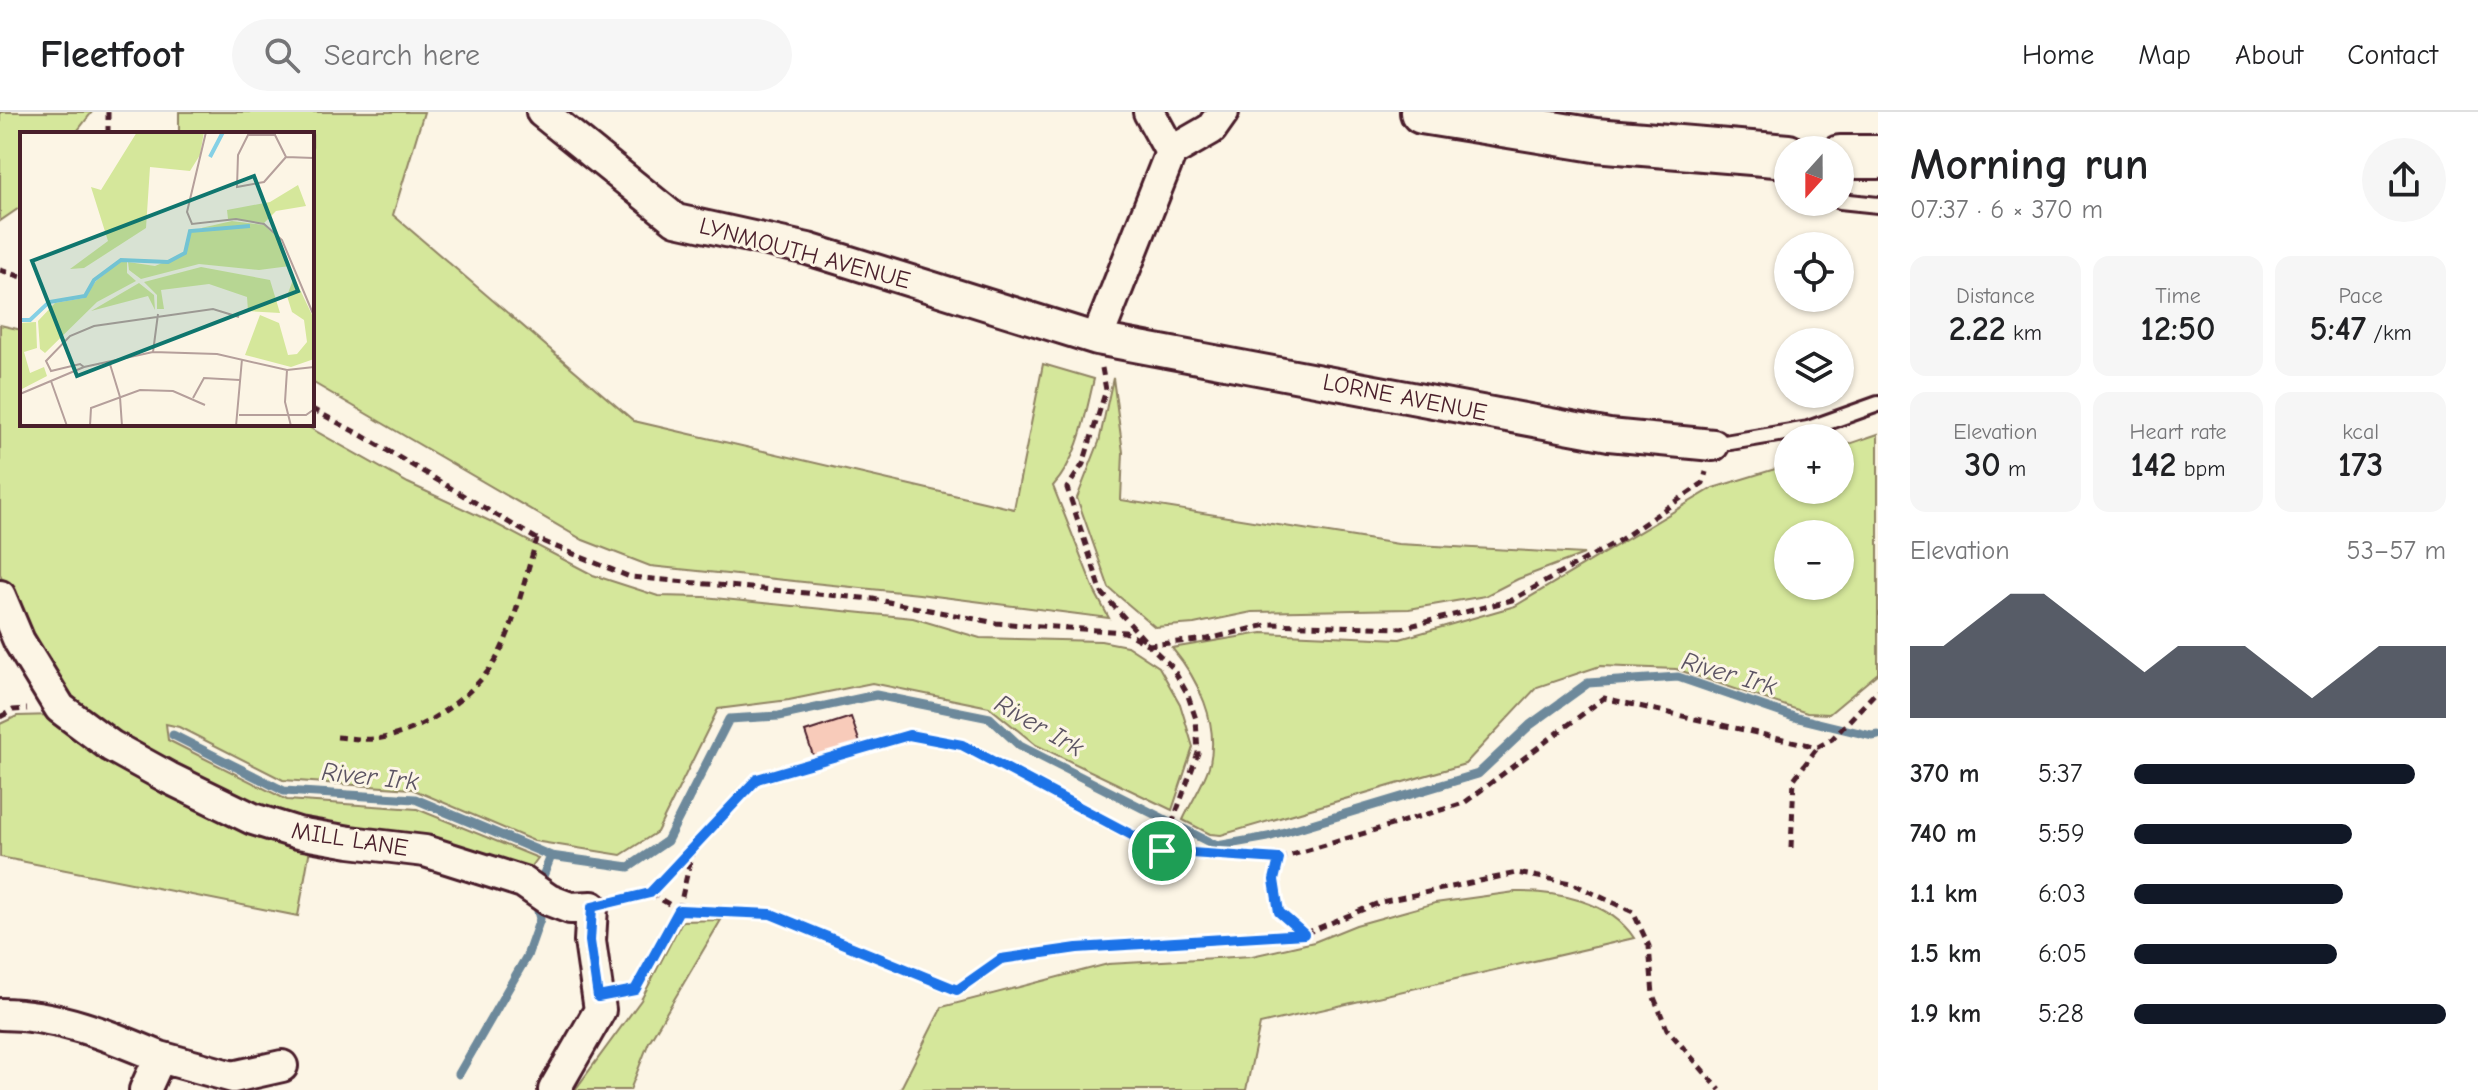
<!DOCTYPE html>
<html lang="en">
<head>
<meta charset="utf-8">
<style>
	:root { --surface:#fff; --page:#f6f6f6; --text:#202124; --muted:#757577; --line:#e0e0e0; --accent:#111827 }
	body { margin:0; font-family:"Comic Neue",sans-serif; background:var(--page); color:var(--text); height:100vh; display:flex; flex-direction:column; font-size:30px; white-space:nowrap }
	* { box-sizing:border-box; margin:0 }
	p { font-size:26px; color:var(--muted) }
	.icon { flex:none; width:44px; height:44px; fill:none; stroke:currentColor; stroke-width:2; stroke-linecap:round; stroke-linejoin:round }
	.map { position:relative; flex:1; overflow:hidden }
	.drawer { display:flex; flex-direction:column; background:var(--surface); width:600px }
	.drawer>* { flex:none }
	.needle { width:52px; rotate:201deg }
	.fabs { position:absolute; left:1774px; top:24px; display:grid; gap:16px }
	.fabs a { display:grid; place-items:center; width:80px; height:80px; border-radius:50%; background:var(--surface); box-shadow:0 2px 6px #0004; font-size:40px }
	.pin { position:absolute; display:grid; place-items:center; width:68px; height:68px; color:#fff; margin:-34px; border:4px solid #fff; border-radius:50%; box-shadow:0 2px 8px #0007 }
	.round { display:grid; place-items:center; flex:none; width:84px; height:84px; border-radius:42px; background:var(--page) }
	.headline { display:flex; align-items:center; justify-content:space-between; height:136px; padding:0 32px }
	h1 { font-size:44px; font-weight:700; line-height:60px }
	.figures { display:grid; grid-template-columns:repeat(3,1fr); gap:12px; height:136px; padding:8px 32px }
	.figures div { display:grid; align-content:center; border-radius:16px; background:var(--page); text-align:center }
	.figures b { font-size:34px; font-weight:700 }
	.figures small { font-size:22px; font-weight:400 }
	.figures p { font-size:22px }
	.chart { height:224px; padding:16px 32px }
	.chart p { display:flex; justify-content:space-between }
	.chart svg { width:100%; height:144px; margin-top:8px; fill:var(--accent); opacity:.7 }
	ul { padding:0 32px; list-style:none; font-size:26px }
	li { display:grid; grid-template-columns:128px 96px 1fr; align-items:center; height:60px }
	li i { height:20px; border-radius:10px; background:var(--accent) }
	header { display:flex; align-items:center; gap:48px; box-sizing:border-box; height:112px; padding:0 40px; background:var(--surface); border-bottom:2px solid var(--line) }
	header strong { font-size:38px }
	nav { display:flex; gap:44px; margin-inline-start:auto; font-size:28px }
	.search { width:560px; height:72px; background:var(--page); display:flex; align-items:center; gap:20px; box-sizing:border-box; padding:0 28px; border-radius:44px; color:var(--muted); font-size:30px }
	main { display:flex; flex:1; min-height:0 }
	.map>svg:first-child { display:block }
	.green { fill:#d5e79b; stroke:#908363; stroke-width:2; fill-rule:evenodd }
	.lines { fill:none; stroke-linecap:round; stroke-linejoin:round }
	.stream { stroke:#6d899b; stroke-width:9 }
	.building { fill:#f8cbba; stroke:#4a1f2b; stroke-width:2 }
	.lane-casing { stroke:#4a1f2b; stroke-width:20 }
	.street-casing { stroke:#4a1f2b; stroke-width:36 }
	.secondary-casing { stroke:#4a1f2b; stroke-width:48 }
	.path { stroke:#4a1f2b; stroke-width:5; stroke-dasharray:8 6; stroke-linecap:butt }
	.lane { stroke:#fcf5e5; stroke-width:14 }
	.street { stroke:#fcf5e5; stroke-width:30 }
	.secondary { stroke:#fcf5e5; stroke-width:42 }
	.route-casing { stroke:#fff; stroke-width:16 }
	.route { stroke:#1a73e8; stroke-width:10 }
	.labels { text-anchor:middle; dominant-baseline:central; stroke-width:6; stroke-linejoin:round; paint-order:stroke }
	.street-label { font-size:24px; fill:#4a1f2b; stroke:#fcf5e5 }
	.water-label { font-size:26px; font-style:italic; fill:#5c5463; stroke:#fcf5e5 }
	.inset-river { fill:none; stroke:#85d0e5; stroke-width:4 }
	.inset-road { fill:none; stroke:#b59f9b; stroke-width:2 }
	.view { fill:#0f766e; fill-opacity:0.15; stroke:#0f766e; stroke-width:4 }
	.inset-edge { fill:none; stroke:#4a1f2b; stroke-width:4 }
</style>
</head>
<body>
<header>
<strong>Fleetfoot</strong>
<div class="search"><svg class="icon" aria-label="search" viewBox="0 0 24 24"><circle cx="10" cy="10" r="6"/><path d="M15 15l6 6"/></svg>Search here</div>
<nav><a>Home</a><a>Map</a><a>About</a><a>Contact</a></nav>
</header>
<main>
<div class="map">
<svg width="1878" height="978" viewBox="0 0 1878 978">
	<rect width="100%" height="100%" fill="#fcf5e5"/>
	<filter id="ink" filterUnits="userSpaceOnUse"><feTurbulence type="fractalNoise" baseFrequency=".0125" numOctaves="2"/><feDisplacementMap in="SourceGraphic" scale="16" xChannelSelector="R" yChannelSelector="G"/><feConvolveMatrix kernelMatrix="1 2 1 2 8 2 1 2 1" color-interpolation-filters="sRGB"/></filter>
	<g filter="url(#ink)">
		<path class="green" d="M0 0H92L75 22H22V94L0 109Z
			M179 0H424L393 103 634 309 1014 397 1043 252 1094 267C1085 304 1079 345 1053 374L1095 480 1109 506 919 482 650 454 583 428 312 270V22H179Z
			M0 213 22 218V312H303L408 371 494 411 593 463 658 484 704 485 913 506 980 526 1101 529 1127 534 1159 555 1180 592 1193 635 1172 698 1036 633 989 595 872 571 789 588 718 597 657 720 621 743 534 729 412 677 283 668 179 615 166 612 168 628 287 688 417 697 538 746 526 762 289 711 183 665 64 586 35 538 0 462Z
			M1113 266 1123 340 1121 388 1398 432 1584 442 1518 467 1485 484 1409 497 1252 500 1194 512 1155 515 1109 476 1077 386 1099 330Z
			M1878 322V561L1829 602 1807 601 1676 557 1600 554 1537 575 1465 652 1221 723 1210 722 1183 708C1191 690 1205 670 1210 651 1219 610 1198 567 1172 536L1262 521 1400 527 1515 494 1713 376 1788 353V378H1840V335ZM1788 422H1840V474H1788Z
			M54 603 311 731 298 804 0 745V612L17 604Z
			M1515 780C1556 779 1610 789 1634 826L1260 912 1246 978H900L942 895 1108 852 1252 844 1314 830 1356 813 1435 791Z
			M721 808 649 930 630 978H575L641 888 682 809Z"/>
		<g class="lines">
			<path class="stream" d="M173 623 284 679 415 687 551 744 629 755 667 729 729 607 779 604 876 583 990 606 1020 634 1217 734 1268 725 1478 662 1530 613 1588 571 1678 565 1794 605 1872 624 1878 623
				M541 769 551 744
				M459 962 527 844 540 807 535 787"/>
		</g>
		<path class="building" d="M851 605 860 631 814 646 805 620Z"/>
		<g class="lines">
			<g class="lane-casing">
				<path id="lane" d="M1840 89 1878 93
					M1713 333 1808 317 1878 292"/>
			</g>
			<g class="street-casing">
				<path id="street" d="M542 0 676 108 808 137 1097 227 1609 323 1713 333
					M1149 0 1171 40
					M1097 227 1171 40 1211 17 1223 0
					M0 484 19 529 60 596 111 634 169 666 253 707 298 721 350 730 425 739 523 770 549 788 570 796 592 795 590 829 600 898 554 978
					M0 902C57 902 108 923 160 945L145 978
					M160 945 233 965 282 954"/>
			</g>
			<g class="secondary-casing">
				<path id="secondary" d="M1422 0 1595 28 1788 44
					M1840 45H1878"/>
			</g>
			<path class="path" d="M108 0V22
				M0 158 22 165
				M1102 256 1106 278 1083 352 1067 376 1102 481 1149 533 1208 527 1271 512 1402 516 1512 488 1620 428 1703 371 1706 360
				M312 297 361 323 537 427 630 465 873 487 996 511 1125 520 1149 533 1172 555 1187 581 1196 607 1198 641 1162 739
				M0 605 13 598 27 597
				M337 625C349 626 362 628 374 627 417 624 473 585 495 549 515 515 525 464 537 427
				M1791 736 1794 667 1818 635
				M1279 747 1274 768 1279 800 1303 821
				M650 781 679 798 771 802 957 878 1001 847 1077 836 1304 822 1381 790 1517 761 1571 771 1633 800 1649 834 1653 883 1667 917 1720 978
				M620 788 650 781 757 667 909 623 962 633 1162 739 1279 747 1464 691 1604 586 1818 635 1832 627 1878 578
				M628 880 635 878 679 798 693 736"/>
			<use href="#lane" class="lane"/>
			<use href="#street" class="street"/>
			<use href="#secondary" class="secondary"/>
		</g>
	</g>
	<g class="lines" filter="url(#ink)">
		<g class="route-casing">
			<path id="route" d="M909 623 962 633 1162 739 1279 747 1274 768 1279 800 1304 822 1077 836 1001 847 957 878 771 802 679 798 635 878 598 885 590 829 592 795 650 781 757 667Z"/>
		</g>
		<use href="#route" class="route"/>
	</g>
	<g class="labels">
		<g class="street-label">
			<text transform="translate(805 141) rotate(15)">LYNMOUTH AVENUE</text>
			<text transform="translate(1405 285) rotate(11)">LORNE AVENUE</text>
			<text transform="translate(350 727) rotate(9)">MILL LANE</text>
		</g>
		<g class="water-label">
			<text transform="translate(1729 562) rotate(16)">River Irk</text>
			<text transform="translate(1039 614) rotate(30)">River Irk</text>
			<text transform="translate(370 665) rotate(6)">River Irk</text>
		</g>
	</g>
	<g transform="translate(20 20)">
		<rect width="294" height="294" fill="#fcf5e5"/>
		<path d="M117 0H184L180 23 170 39 130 35 126 96 64 136 50 137 88 109 71 55 81 58ZM278 53 286 74 256 79 244 91 208 87 207 78 250 70ZM212 89 244 93 260 108 270 134 239 138 179 132 121 147 109 138 108 130 135 134 166 121 171 100 231 94 181 96ZM101 129H107V141L116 149 77 170 25 221 20 217 18 189 35 171 64 166 76 149ZM181 135 250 148 260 181 228 179 227 165 189 152 141 158 144 177H137V163L124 150ZM274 145 294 187V227L271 235 225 223 240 183 259 191 268 223 277 222 287 210 284 188 272 180 267 164ZM119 151 134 163 135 178 128 164 71 179ZM16 190 17 216 4 220 10 241 24 235 27 244 0 258V191Z" fill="#d5e79b"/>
		<path class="inset-river" d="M190 25 203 0M0 188H10L29 170 65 164 74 148 101 128 148 130 165 121 170 99 230 94"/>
		<path class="inset-road" d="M186 0 167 80 172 92 216 87 244 92 262 108 294 184M255 3 266 25 294 26M256 3H228L218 23 217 55 244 50 266 25M133 220 138 182M89 229 100 265 102 294M64 235 60 232 31 239 26 229 50 204 74 194 193 177 219 185M267 238 265 270 271 294M31 249 47 294M0 262 64 235 133 220 197 222 267 238 294 235M173 266 184 246 220 248M219 283H286L293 278 294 267M70 294 71 276 120 258 153 259 185 273M216 294 222 227"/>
		<path class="view" d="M234 44 278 159 57 244 12 129Z"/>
		<rect width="294" height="294" class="inset-edge"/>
	</g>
</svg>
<div class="fabs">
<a><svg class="needle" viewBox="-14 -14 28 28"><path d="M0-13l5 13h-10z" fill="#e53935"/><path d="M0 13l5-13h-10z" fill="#757577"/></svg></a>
<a><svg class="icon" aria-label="locate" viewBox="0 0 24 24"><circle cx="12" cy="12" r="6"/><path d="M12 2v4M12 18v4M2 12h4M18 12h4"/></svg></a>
<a><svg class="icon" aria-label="layers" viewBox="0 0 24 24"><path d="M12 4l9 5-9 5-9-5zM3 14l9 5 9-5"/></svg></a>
<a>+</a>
<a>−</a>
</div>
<div class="pin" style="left:1162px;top:739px;background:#1e9e55"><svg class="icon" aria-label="arrive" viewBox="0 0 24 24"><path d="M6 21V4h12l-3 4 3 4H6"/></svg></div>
</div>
<section class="drawer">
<div class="headline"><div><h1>Morning run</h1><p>07:37 · 6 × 370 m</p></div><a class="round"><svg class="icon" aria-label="share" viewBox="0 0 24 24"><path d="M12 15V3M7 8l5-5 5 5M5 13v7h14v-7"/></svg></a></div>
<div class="figures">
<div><p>Distance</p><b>2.22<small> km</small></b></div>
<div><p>Time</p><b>12:50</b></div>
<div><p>Pace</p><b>5:47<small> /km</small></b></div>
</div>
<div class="figures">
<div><p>Elevation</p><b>30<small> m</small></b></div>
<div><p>Heart rate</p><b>142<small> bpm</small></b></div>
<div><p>kcal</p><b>173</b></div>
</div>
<div class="chart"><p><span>Elevation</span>53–57 m</p>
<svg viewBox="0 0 160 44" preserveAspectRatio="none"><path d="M0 44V22L10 22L20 14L30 6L40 6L50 14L60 22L70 30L80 22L90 22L100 22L110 30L120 38L130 30L140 22L150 22L160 22V44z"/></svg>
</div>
<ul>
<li><b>370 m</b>5:37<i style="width:90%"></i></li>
<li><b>740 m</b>5:59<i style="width:70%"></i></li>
<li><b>1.1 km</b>6:03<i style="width:67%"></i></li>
<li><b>1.5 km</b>6:05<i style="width:65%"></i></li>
<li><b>1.9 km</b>5:28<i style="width:100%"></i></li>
</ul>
</section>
</main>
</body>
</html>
